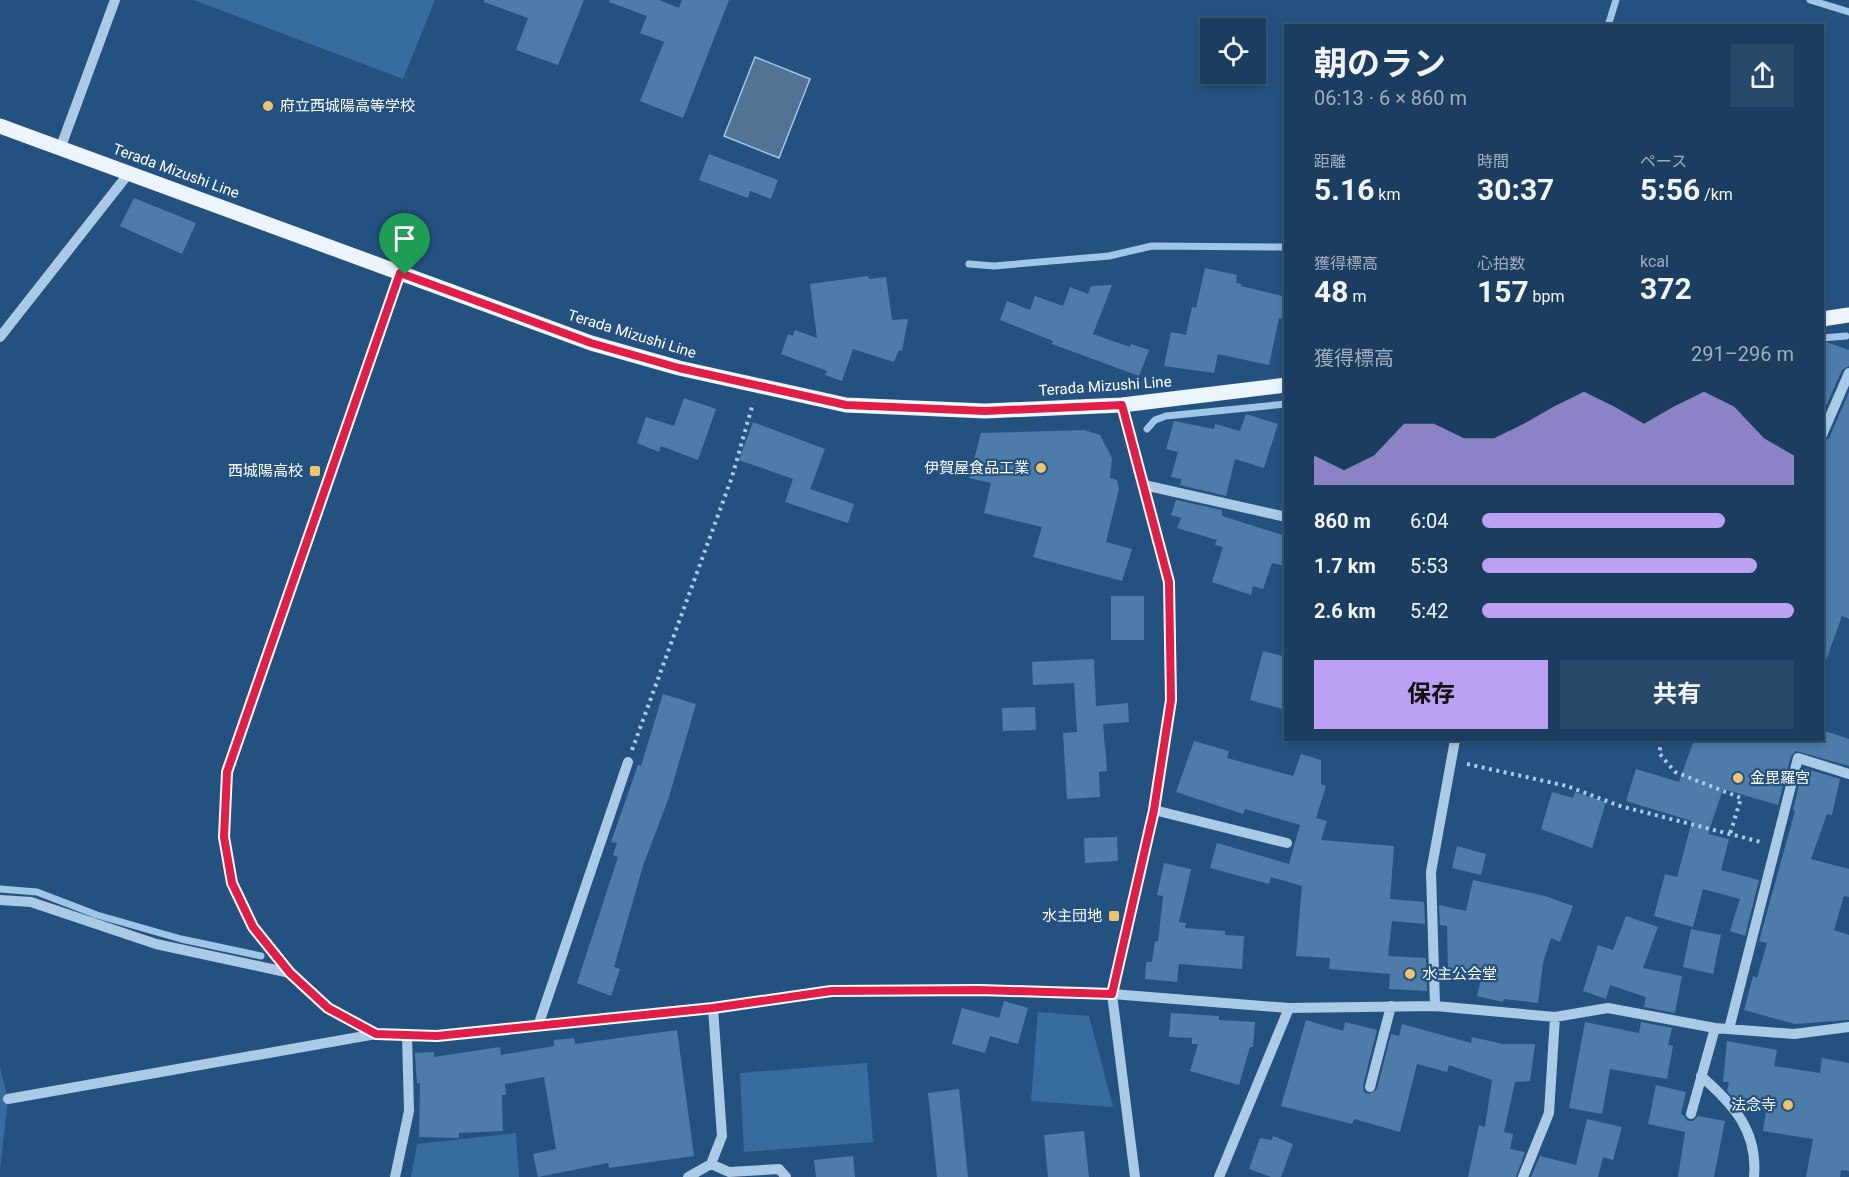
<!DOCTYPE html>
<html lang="ja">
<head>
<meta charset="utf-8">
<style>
	:root { --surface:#1b3e60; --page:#284969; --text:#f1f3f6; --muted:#a0aebd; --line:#395775; --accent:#bca0f2 }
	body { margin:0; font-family:Roboto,"Noto Sans JP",sans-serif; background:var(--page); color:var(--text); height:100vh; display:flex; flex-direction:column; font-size:22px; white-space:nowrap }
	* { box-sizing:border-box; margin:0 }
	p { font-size:20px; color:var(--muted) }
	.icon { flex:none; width:33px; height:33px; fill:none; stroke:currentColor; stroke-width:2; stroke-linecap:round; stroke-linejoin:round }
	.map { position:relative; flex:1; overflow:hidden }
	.details { position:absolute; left:1284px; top:24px; width:540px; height:717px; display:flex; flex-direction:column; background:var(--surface); border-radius:0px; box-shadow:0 3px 9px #0003,0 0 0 2px var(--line) }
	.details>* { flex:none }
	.buttons { position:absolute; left:1200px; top:18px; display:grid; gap:12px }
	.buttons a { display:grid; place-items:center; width:66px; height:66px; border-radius:0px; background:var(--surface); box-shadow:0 3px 9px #0003,0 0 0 2px var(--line); font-size:30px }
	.pin { position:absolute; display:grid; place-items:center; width:51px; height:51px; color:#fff; margin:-62px -26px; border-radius:50% 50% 50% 0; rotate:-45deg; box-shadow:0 0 6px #0007 }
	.pin .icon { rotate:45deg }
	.round { display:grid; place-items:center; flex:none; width:63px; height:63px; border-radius:0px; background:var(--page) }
	.head { display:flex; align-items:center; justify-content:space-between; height:102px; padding:0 30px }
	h1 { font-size:33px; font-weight:700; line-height:45px }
	.figures { display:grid; grid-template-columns:repeat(3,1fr); gap:9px; height:102px; padding:6px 30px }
	.figures div { display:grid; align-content:center }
	.figures b { font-size:30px; font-weight:700 }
	.figures small { font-size:16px; font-weight:400 }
	.figures p { font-size:16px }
	.chart { height:168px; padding:12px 30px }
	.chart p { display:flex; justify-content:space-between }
	.chart svg { width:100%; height:108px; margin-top:6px; fill:var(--accent); opacity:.7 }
	.action { display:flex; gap:12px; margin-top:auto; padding:12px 30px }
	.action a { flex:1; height:69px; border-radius:0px; background:var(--accent); color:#111; font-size:24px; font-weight:700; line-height:69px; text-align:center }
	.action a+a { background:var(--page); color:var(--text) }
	ul { padding:0 30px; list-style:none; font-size:20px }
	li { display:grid; grid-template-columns:96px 72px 1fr; align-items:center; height:45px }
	li i { height:15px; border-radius:8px; background:var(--accent) }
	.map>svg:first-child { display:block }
	.green { fill:#396c9e }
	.water { fill:#527394; stroke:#9fc5e7; stroke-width:1.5 }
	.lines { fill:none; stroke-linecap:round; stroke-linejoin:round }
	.stream { stroke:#9fc5e7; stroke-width:7 }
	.building { fill:#4d7ca9 }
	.path { stroke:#abcae6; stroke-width:4; stroke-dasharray:3 4.5; stroke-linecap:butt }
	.minor { stroke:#abcae6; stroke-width:10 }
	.major { stroke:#ecf4fd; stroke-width:15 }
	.route-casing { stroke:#fff; stroke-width:12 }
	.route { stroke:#e11d48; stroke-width:8 }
	.poi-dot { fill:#f0c36f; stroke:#245280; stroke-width:2 }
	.labels { text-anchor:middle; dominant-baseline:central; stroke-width:4.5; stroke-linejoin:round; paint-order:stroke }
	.poi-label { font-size:15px; fill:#fff; stroke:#245280; text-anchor:end }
	.street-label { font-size:15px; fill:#fff; stroke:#245280 }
</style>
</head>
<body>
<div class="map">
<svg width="1849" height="1177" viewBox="0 0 1849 1177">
	<rect width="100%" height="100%" fill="#245280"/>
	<path class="green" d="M194 0H435L403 79Z
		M1038 1012 1089 1016 1113 1107 1031 1101Z
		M867 1063 873 1142 744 1152 740 1073Z
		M0 1067 8 1099 0 1170Z
		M516 1133 519 1177H411L417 1144Z"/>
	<path class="water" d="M755 57 810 79 779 158 724 136Z"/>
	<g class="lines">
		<path class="stream" d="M1810 0 1849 12
			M1608 26 1616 0
			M969 264 994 266 1109 256 1152 246 1286 247
			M1822 338 1846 336
			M1147 429 1155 420 1166 416 1286 404
			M0 889 37 892 97 915 181 939 261 956"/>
	</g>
	<path class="building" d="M484 0H584L558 65 516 50 528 18 484 2Z
		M610 0H659L679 8 682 0H729L683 118 640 101 664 42 640 33 647 16 609 2Z
		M709 154 778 180 771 199 750 191 748 198 699 180Z
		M134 198 196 223 182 254 120 226Z
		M1205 268 1237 275 1236 283 1242 284 1241 286 1286 297V319L1279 318 1269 365 1218 354 1214 373 1164 366 1171 332 1186 335 1192 307 1196 308Z
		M868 276 869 279 886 277 892 320 908 319 902 351 899 350 894 362 853 349 842 381 825 375 827 371 781 354 788 334 793 336 795 330 817 338 810 284Z
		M1112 285 1093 334 1130 347 1131 344 1149 350 1139 376 1052 344 1053 341 1000 320 1007 301 1030 310 1035 296 1063 306 1070 287 1088 294 1091 286Z
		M1826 342 1849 350V366L1842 370 1822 415V351Z
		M1849 392V619L1842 616 1825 663 1822 662V442L1829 438Z
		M684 398 716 409 698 460 661 446 659 452 637 443 646 417 674 426Z
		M1246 414 1278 424 1264 468 1235 459 1226 496 1180 485 1182 479 1171 477 1178 452 1166 449 1174 421 1214 429 1215 424 1240 431Z
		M753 422 825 449 810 489 854 504 848 523 785 502 793 479 739 460Z
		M1084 430 1100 435 1112 458 1110 478 1117 480 1119 489 1106 542 1132 549 1122 581 1033 557 1042 527 984 513 991 483 969 478 981 433Z
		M1176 500 1222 510V516L1286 536V566L1272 563 1263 589 1253 586 1251 595 1212 582 1223 547 1215 545 1217 540 1177 528 1181 518 1171 515Z
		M1111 596H1144V640H1111Z
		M1263 651 1286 657V710L1250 700Z
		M1094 659 1096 706 1128 703 1129 722 1103 724 1107 771 1099 772 1100 797 1067 799 1063 733 1077 732 1074 683 1033 685 1032 662Z
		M663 694 696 704 669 797 643 866 614 967 620 969 611 996 577 983 618 857 613 855 617 843 611 842 638 765 641 766Z
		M1035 707 1036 730 1003 731 1002 708Z
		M1822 730 1849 739V766L1796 751 1791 756 1778 805 1723 789 1708 834 1729 839 1721 870 1759 880 1745 936 1730 931 1740 899 1703 889 1693 927 1654 916 1665 874 1677 877 1692 821 1626 801 1636 769 1679 782 1694 740H1822Z
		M1194 741 1229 751 1227 758 1293 776 1301 754 1321 760V784L1326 786 1316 818 1327 821 1321 840 1394 846 1390 899 1424 902 1425 924 1392 921 1388 956 1426 958 1427 991 1389 989 1390 974 1329 969 1330 958 1296 956 1302 886 1271 877 1269 884 1210 868 1217 843 1289 864 1300 825 1245 809 1243 814 1176 792Z
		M1803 768 1840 779 1832 815 1827 814 1811 859 1849 869V897L1844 896 1834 930 1849 935V1020L1795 1024 1744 1010 1753 976 1757 978 1767 943 1759 941 1795 811 1793 810Z
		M1552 792 1573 798 1575 792 1606 802 1592 848 1541 829Z
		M1117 837 1118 861 1085 863 1084 838Z
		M1457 846 1486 854 1481 875 1452 868Z
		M1164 863 1191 869 1179 922 1186 923 1185 928 1225 931V935L1244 936 1242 969 1179 964 1177 982 1145 979 1146 962H1152L1155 941 1158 942 1163 896 1157 895Z
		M1473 880 1545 896 1573 906 1560 942 1551 938 1543 963 1538 1003 1504 999 1503 1002 1477 996 1481 980 1448 973 1447 926 1440 925 1439 905 1466 911Z
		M1626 916 1658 927 1643 968 1682 976 1675 1013 1644 1007 1646 997 1610 985 1606 999 1583 991 1598 945 1613 950Z
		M1691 929 1721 935 1713 974 1683 967Z
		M1004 1001 1028 1008 1018 1044 990 1036 985 1053 952 1044 962 1008 999 1018Z
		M1171 1013 1219 1016V1020L1255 1022 1253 1047H1250L1239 1085 1190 1071 1198 1044H1192V1038L1169 1037Z
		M1306 1020 1343 1031 1345 1022 1377 1030 1363 1085 1364 1092 1369 1094 1377 1089 1391 1034 1399 1036 1402 1024 1471 1043 1472 1037 1503 1044H1535L1530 1081 1515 1082 1504 1132 1513 1134 1510 1149 1525 1152 1516 1177H1468L1479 1125 1485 1127 1492 1080 1449 1065 1447 1072 1417 1064 1400 1132 1354 1119 1352 1124 1281 1106Z
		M1585 1022 1639 1033 1641 1022 1672 1028 1668 1045 1673 1046 1667 1079 1610 1069 1602 1114 1569 1108Z
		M677 1030 694 1156 609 1168 608 1163 538 1177 533 1154 556 1149 544 1077 505 1084 506 1095H502L503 1131 459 1133V1138L419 1137 420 1083 417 1084 415 1053 434 1052V1057L500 1047 501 1055 554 1046V1040L574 1038 575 1044Z
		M1727 1041 1777 1050 1774 1066 1820 1073 1822 1058 1849 1063V1171L1841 1170 1840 1177H1806L1813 1139 1763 1131 1766 1111 1741 1106 1727 1091 1729 1082H1723Z
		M1656 1085 1686 1092 1681 1113 1688 1121H1693L1698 1116 1725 1121 1714 1177H1678L1685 1132 1648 1124Z
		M959 1089 968 1177H937L928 1093Z
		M1587 1119 1622 1127 1613 1160 1603 1157 1598 1177H1531L1540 1156 1576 1165Z
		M1084 1131 1089 1177H1048L1044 1135Z
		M1273 1136 1293 1144 1281 1177H1271L1249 1169 1260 1138 1272 1140Z
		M853 1156 855 1177H816L814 1160Z"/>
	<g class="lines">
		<path class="path" d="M1662 740 1659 753 1675 772 1741 798 1730 834
			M632 750 732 477 753 403
			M1467 764 1567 786 1620 806 1761 842"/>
		<path class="minor" d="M60 149 115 0
			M400 273 227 772 224 837 232 883 253 927 290 973 328 1008 376 1034 437 1036 713 1008 831 991 980 990 1112 994 1289 1008 1435 1006 1555 1017 1608 1008 1715 1028 1794 1034 1849 1027
			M0 337 129 173
			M1122 405 1169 582 1171 700 1154 810 1112 994 1135 1177
			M1822 435 1849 373
			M1144 485 1286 517
			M1154 810 1287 843
			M0 900 31 902 156 944 290 973
			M1435 1006 1431 872 1455 740
			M538 1026 628 762
			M1729 1029 1798 758 1849 774
			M1701 1076C1734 1105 1758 1131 1754 1177
			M1370 1087 1391 1006
			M8 1099 376 1034
			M1691 1114 1715 1028
			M711 1164 729 1172 779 1169 786 1177
			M395 1177 409 1111 407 1035
			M688 1177 711 1164 722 1136 713 1008
			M1219 1177 1289 1008
			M1523 1177 1549 1113 1555 1017"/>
		<path class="major" d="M0 126 591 343 679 368 846 405 985 411 1122 405 1286 385
			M1822 319 1849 315"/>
	</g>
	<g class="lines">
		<g class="route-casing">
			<path id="route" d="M400 273 591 343 679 368 846 405 985 411 1122 405 1169 582 1171 700 1154 810 1112 994 980 990 831 991 713 1008 437 1036 376 1034 328 1008 290 973 253 927 232 883 224 837 227 772Z"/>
		</g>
		<use href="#route" class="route"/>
	</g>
	<g class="poi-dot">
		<circle cx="268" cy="106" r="6"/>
		<circle cx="1041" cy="468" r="6"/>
		<rect x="309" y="465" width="12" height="12" rx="3"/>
		<circle cx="1738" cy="778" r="6"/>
		<rect x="1108" y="910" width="12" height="12" rx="3"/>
		<circle cx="1410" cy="974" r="6"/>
		<circle cx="1788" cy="1105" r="6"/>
	</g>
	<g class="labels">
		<g class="poi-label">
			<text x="280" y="106" text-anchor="start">府立西城陽高等学校</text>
			<text x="1029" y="468">伊賀屋食品工業</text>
			<text x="303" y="471">西城陽高校</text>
			<text x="1750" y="778" text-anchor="start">金毘羅宮</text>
			<text x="1102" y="916">水主団地</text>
			<text x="1422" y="974" text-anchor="start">水主公会堂</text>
			<text x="1776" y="1105">法念寺</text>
		</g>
		<g class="street-label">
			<text transform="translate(176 171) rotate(20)">Terada Mizushi Line</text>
			<text transform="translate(632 334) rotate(17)">Terada Mizushi Line</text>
			<text transform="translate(1105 386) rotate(-4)">Terada Mizushi Line</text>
		</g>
	</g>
</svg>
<div class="buttons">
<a><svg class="icon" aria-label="locate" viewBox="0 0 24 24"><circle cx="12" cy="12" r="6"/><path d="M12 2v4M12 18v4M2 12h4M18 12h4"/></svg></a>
</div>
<div class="pin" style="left:405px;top:275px;background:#1e9e55"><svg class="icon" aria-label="arrive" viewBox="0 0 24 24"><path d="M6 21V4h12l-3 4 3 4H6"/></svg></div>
<section class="details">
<div class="head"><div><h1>朝のラン</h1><p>06:13 · 6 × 860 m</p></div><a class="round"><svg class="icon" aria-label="share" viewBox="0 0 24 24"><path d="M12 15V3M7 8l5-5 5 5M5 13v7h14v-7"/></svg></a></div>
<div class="figures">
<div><p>距離</p><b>5.16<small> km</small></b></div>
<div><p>時間</p><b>30:37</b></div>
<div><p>ペース</p><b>5:56<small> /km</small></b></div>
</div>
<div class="figures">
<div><p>獲得標高</p><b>48<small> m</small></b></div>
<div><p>心拍数</p><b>157<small> bpm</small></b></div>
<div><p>kcal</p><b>372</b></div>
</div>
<div class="chart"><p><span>獲得標高</span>291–296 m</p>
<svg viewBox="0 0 160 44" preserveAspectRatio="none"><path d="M0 44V32L10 38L20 32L30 19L40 19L50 25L60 25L70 19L80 12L90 6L100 12L110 19L120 12L130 6L140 12L150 25L160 32V44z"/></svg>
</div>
<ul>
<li><b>860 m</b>6:04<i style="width:78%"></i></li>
<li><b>1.7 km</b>5:53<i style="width:88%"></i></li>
<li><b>2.6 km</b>5:42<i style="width:100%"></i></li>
</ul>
<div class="action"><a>保存</a><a>共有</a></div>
</section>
</div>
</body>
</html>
